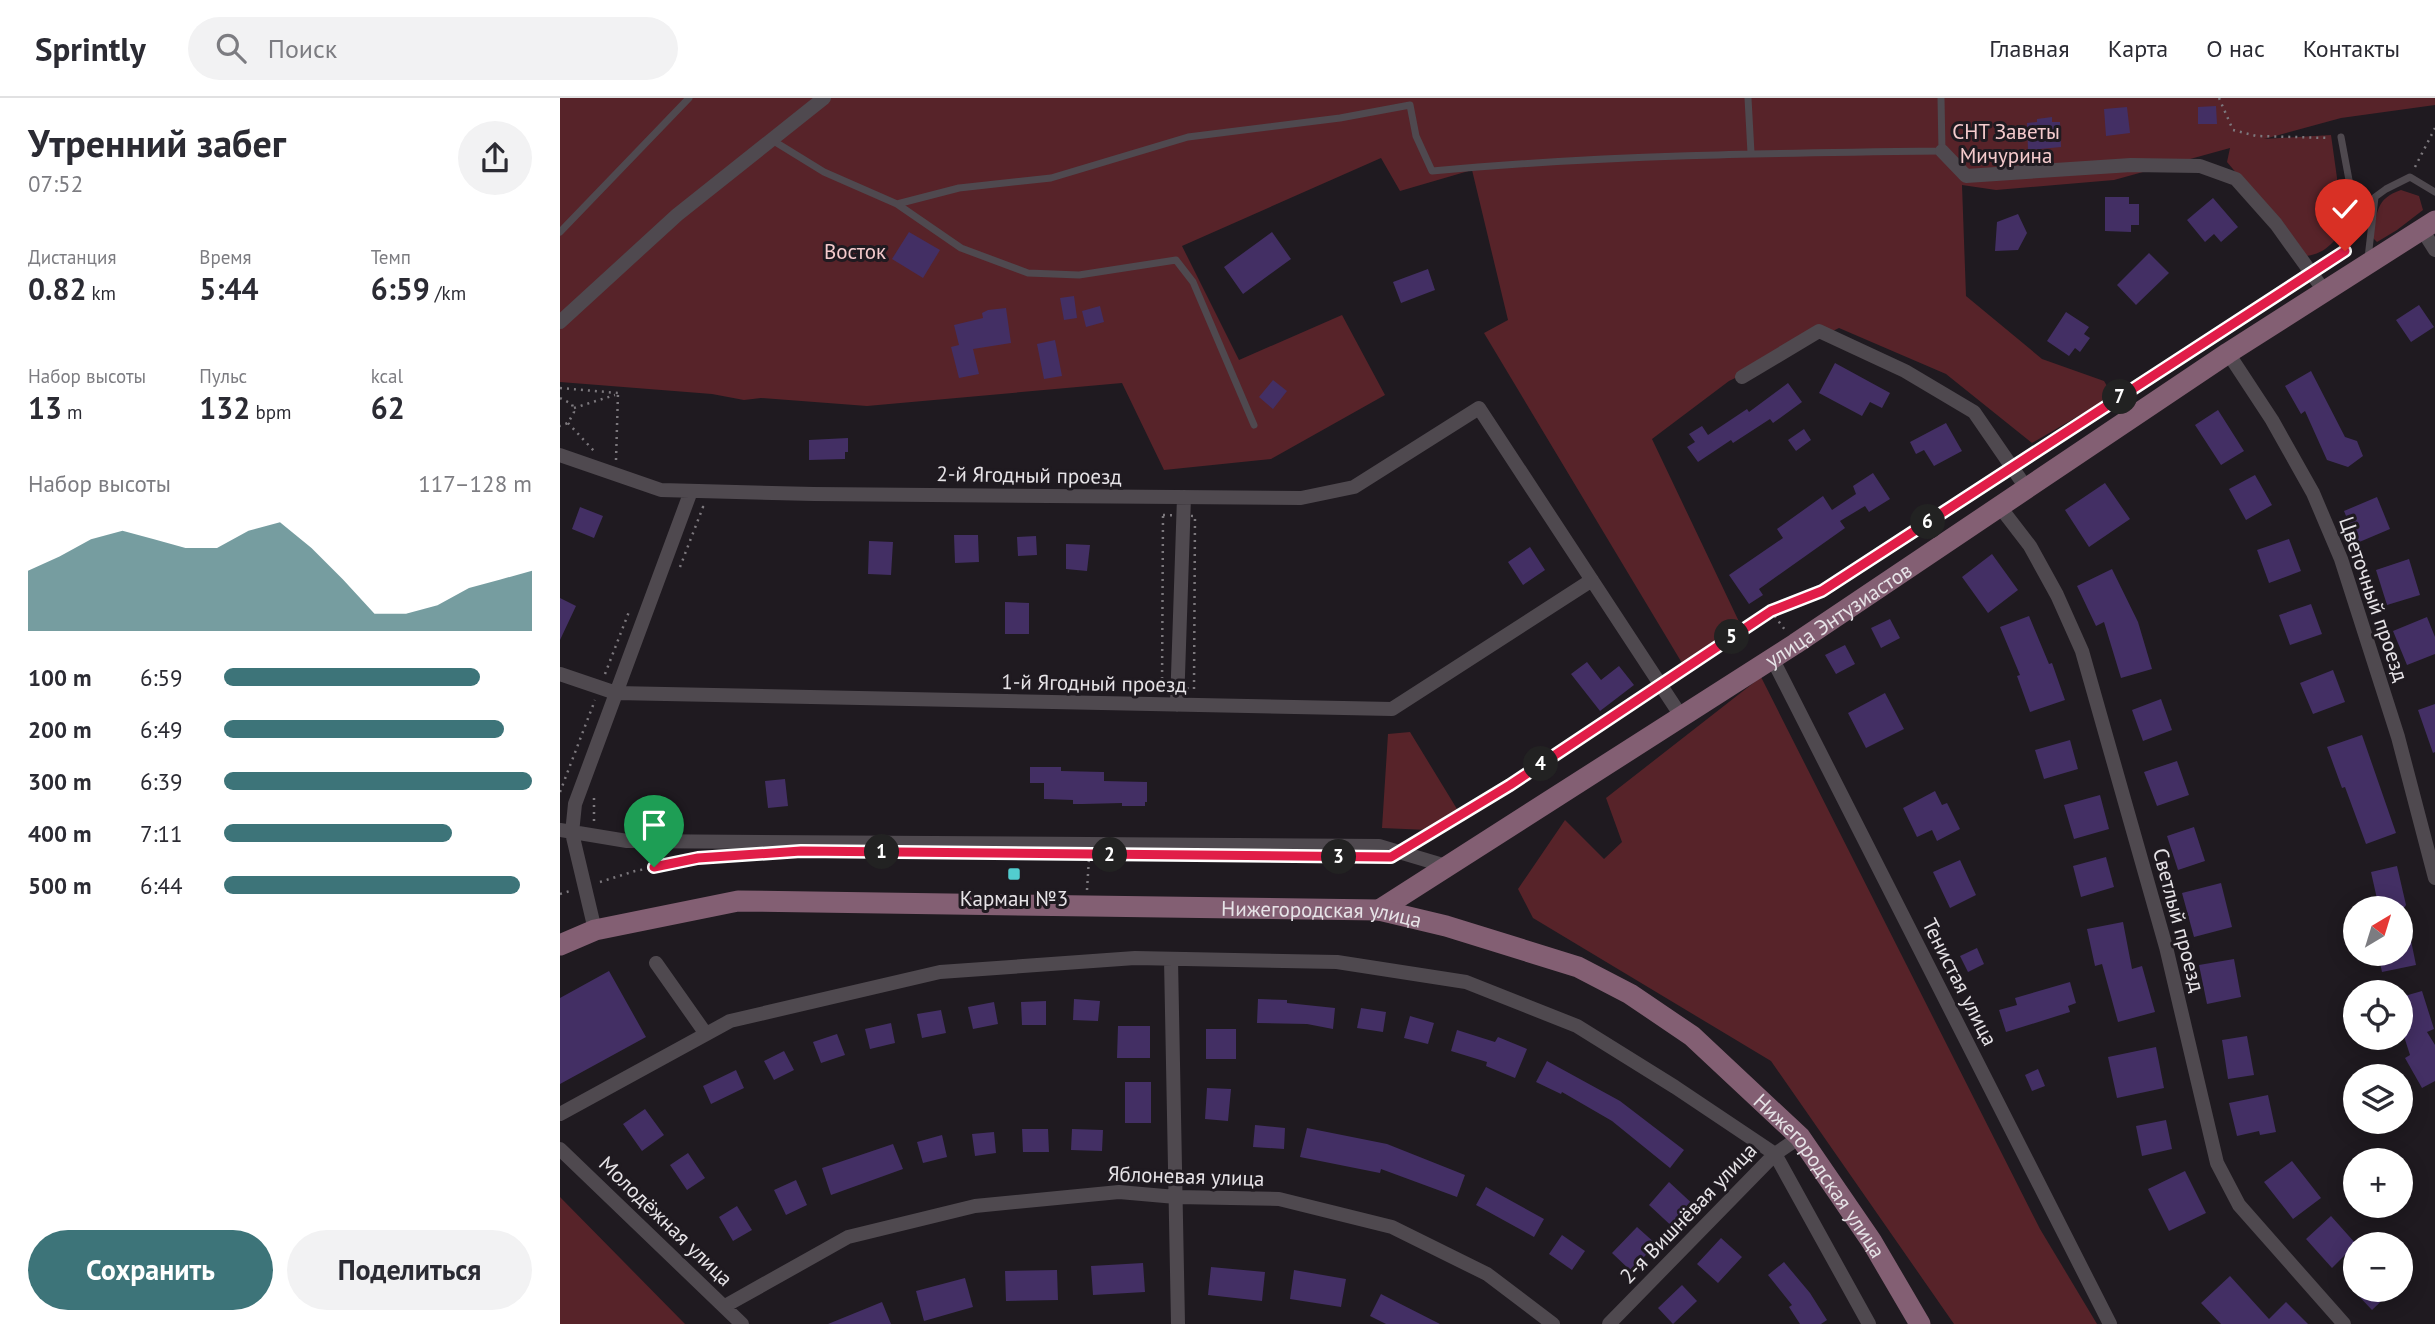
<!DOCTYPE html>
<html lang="ru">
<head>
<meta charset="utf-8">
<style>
	:root { --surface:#fff; --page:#f2f2f3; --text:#2b2b33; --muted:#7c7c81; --line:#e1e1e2; --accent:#3d7479 }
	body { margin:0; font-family:"PT Sans",sans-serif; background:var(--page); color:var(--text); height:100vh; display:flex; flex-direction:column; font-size:26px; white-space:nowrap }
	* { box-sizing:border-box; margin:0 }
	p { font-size:23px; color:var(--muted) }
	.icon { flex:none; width:38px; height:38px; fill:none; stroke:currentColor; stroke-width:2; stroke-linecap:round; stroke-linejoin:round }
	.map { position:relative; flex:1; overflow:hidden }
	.details { display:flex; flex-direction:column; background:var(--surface); width:560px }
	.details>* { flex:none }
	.needle { width:46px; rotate:38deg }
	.tools { position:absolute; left:1783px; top:798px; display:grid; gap:14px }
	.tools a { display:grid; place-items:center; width:70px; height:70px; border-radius:50%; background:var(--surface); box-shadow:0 4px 18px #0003; font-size:35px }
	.pin { position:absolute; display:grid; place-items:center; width:60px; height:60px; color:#fff; margin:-72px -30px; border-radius:50% 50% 50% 0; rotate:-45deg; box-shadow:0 0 7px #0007 }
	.pin .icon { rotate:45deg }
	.km { position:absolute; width:35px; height:35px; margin:-18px; border-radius:50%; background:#222; color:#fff; font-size:19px; line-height:35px; text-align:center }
	.round { display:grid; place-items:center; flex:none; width:74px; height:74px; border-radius:37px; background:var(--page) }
	.summary { display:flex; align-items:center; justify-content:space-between; height:119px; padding:0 28px }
	h1 { font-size:38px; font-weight:700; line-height:52px }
	.stats { display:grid; grid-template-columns:repeat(3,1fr); gap:10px; height:119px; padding:7px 28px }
	.stats div { display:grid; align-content:center }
	.stats b { font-size:30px; font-weight:700 }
	.stats small { font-size:19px; font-weight:400 }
	.stats p { font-size:19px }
	.chart { height:196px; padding:14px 28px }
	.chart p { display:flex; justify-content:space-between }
	.chart svg { width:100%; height:126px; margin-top:7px; fill:var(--accent); opacity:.7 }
	.cta { display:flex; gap:14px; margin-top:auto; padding:14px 28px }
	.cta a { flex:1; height:80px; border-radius:42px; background:var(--accent); color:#fff; font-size:28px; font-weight:700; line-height:80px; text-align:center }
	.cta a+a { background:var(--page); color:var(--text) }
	ul { padding:0 28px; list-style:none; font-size:23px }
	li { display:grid; grid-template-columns:112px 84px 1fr; align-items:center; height:52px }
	li i { height:18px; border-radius:9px; background:var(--accent) }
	header { display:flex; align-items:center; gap:42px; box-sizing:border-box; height:98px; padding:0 35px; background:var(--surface); border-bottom:2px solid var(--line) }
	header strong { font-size:33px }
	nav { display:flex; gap:38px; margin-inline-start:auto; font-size:24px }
	.search { width:490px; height:63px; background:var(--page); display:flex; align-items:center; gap:18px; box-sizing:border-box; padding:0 24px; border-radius:38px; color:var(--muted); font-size:26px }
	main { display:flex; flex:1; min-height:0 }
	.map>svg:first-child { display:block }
	.green { fill:#572329 }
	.building { fill:#432f64 }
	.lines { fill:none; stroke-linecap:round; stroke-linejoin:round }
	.path { stroke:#7c787d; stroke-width:2.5; stroke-dasharray:2 5; stroke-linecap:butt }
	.lane { stroke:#4f494f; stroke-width:7 }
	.street { stroke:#4f494f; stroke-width:14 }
	.secondary { stroke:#835f73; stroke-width:21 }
	.route-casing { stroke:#fff; stroke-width:14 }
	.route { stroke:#e11d48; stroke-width:9 }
	.poi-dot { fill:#52cdcf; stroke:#1f1a20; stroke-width:2.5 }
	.labels { text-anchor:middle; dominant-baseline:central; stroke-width:6; stroke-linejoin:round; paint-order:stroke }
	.park-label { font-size:21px; fill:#f5cbcd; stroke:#1f1a20 }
	.street-label { font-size:21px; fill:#e6e3e7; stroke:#1f1a20 }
	.poi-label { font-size:21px; fill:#e6e3e7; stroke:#1f1a20 }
</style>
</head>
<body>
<header>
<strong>Sprintly</strong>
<div class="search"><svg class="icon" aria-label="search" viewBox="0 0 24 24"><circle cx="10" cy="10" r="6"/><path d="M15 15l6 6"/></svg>Поиск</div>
<nav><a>Главная</a><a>Карта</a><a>О нас</a><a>Контакты</a></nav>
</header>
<main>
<section class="details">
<div class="summary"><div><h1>Утренний забег</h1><p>07:52</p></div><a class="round"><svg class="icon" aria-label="share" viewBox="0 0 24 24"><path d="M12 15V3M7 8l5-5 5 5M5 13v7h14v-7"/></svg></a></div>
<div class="stats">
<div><p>Дистанция</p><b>0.82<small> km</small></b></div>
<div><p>Время</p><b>5:44</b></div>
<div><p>Темп</p><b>6:59<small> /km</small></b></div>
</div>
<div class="stats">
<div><p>Набор высоты</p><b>13<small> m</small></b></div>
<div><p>Пульс</p><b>132<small> bpm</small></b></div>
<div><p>kcal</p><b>62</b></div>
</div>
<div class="chart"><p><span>Набор высоты</span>117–128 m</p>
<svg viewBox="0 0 160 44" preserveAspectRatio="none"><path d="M0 44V23L10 18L20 12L30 9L40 12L50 15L60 15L70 9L80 6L90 15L100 26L110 38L120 38L130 35L140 29L150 26L160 23V44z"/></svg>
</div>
<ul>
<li><b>100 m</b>6:59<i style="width:83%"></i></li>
<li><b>200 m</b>6:49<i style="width:91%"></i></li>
<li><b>300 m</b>6:39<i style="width:100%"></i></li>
<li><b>400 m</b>7:11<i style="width:74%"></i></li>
<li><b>500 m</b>6:44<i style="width:96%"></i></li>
</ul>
<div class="cta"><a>Сохранить</a><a>Поделиться</a></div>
</section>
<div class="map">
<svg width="1875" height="1226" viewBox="0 0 1875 1226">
	<rect width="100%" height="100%" fill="#1f1a20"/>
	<path class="green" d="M0 0H1875V7L1781 20 1704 41 1771 37 1778 87 1788 122C1778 140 1767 156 1746 158L1667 64 1670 50 1554 82 1436 92 1402 87 1406 198 1482 261 1544 283 1553 298 1472 345 1386 276 1279 230 1169 283 1092 341 1183 532 1125 570 924 235 948 222 912 72 840 93 821 60 622 148 679 262 782 217 825 297 711 361 604 372 562 285 307 308 201 300 184 302 152 296 0 284Z
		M1841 92 1859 98 1863 112 1837 132 1817 144 1812 139C1818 114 1815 101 1841 92Z
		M1201 579 1480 1131 1537 1226H1394L1211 963 973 820 958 791 1005 722 1044 761 1062 744 1046 700Z
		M850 634 897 711 868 732 822 730 828 636Z
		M0 1099 125 1226H0Z"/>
	<path class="building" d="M1656 8 1657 26H1638V9Z
		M1567 9 1570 35 1546 38 1544 11Z
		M1492 19V24H1500L1501 49 1468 52 1467 25 1477 24V21Z
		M1545 99H1569V106H1579V127H1571V134L1545 133Z
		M1653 100 1678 129 1661 144 1654 136 1645 144 1627 122Z
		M1458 116 1467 135 1458 152 1435 153 1437 124Z
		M349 134 380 152 363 180 332 161Z
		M712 134 731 161 683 196 664 169Z
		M1589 155 1609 175 1576 207 1557 187Z
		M868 171 875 192 841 205 833 184Z
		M514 198 517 220 504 222 500 200Z
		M1859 207 1874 229 1851 244 1836 222Z
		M540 208 544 224 526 229 522 213Z
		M446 210 451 245 413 251 419 276 399 280 391 249 399 247 394 227 423 220 422 215 428 212Z
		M1506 214 1529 229 1524 236 1530 240 1520 254 1515 250 1509 258 1487 243Z
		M495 242 502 278 484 281 477 246Z
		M1275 265 1330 295 1322 310 1310 304 1302 318 1259 295Z
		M1751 273 1785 339 1797 343 1803 358 1788 369 1767 362 1745 313 1741 316 1725 288Z
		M713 282 727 293 713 311 699 299Z
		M1228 285 1242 304 1213 325 1210 321 1173 345 1171 342 1138 364 1127 349 1135 344 1129 336 1142 328 1148 337 1187 311 1189 314Z
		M1658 312 1684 353 1661 367 1635 327Z
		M1386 325 1402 353 1374 368 1364 352 1356 356 1350 344Z
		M1244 331 1251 342 1236 353 1228 342Z
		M288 340V354H285V361L249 362V342Z
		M1313 375 1330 401 1309 414 1305 408 1280 423 1285 430 1199 491 1203 497 1189 506 1169 477 1223 440 1217 431 1263 398 1272 412 1296 396 1293 388Z
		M1695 377 1712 407 1686 422 1669 391Z
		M1545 385 1570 421 1529 449 1505 412Z
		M1817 399 1830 431 1797 445 1784 413Z
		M20 409 43 418 34 440 12 431Z
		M394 437H418L419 464 395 465Z
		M476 438 477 457 458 458 457 439Z
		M1729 441 1741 473 1709 485 1697 452Z
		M309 443 333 444 331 477 308 476Z
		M506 446 530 447 527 473 506 471Z
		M970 449 985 472 963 487 948 464Z
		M1432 456 1458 492 1428 515 1402 479Z
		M1849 461 1860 497 1827 507 1816 472Z
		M1552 471 1578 524 1592 571 1561 580 1544 524 1536 528 1517 488Z
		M0 500 16 508 0 542Z
		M445 504 469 505V536H445Z
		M1751 506 1762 536 1730 547 1719 517Z
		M1469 518 1489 566 1492 565 1505 602 1470 614 1457 578 1460 577 1440 529Z
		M1867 519 1875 539V556L1847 567 1833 533Z
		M1330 521 1340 540 1321 550 1311 530Z
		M1285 547 1295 566 1276 576 1265 557Z
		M1027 564 1041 582 1059 568 1074 587 1040 613 1011 576Z
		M1773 572 1785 604 1753 616 1740 585Z
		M1325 595 1344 631 1306 650 1288 615Z
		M1601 601 1612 632 1583 643 1572 612Z
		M1875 606V654L1873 655 1858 612Z
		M1802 637 1836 735 1806 746 1785 689 1782 690 1767 649Z
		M1510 642 1518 671 1484 681 1475 652Z
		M1617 663 1629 697 1597 708 1584 674Z
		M470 669H501V673L544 674V683L587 684V704H585V708H562V705L523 706H513V702L484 701V685H470Z
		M225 681 228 708 208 710 205 683Z
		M1375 693 1382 707 1387 705 1400 731 1377 743 1372 732 1357 739 1343 710Z
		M1540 697 1549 731 1514 741 1504 707Z
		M1634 729 1645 763 1618 772 1607 738Z
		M1546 759 1554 789 1521 799 1513 768Z
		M1400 762 1416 797 1390 810 1373 774Z
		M1837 768 1846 807 1844 810H1819L1811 774Z
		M1661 785 1672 829 1634 839 1622 795Z
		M1847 823 1856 867 1822 874 1818 856H1841V824Z
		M1563 824 1572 871 1582 868 1595 914 1558 924 1542 866 1535 868 1527 831Z
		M1417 850 1424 866 1408 874 1400 858Z
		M1674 861 1681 899 1647 906 1639 867Z
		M49 873 86 939 0 986V900Z
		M1510 884 1516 905 1508 908 1510 914 1446 934 1439 912 1457 907 1455 900Z
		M1862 893 1874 931 1867 934 1875 947V983L1862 990 1845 960 1850 957 1841 929V899Z
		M514 901 540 903 538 923 513 922Z
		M698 901 727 902V905L775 910 773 931 747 926 697 925Z
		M486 903V927H462L461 904Z
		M434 904 438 926 413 931 408 909Z
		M801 910 826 914 823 934 797 930Z
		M381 912 386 935 362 940 357 916Z
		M850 918 874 925 868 946 844 940Z
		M331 925 335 945 310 951 305 931Z
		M558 928H590V960H557Z
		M646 931H676V961H646Z
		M897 932 935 944 938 939 967 951 955 980 926 968 927 964 891 953Z
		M277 936 285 957 261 965 253 944Z
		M1687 938 1694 977 1668 981 1662 942Z
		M1596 949 1604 990 1557 1000 1548 959Z
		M224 953 234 972 214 982 204 963Z
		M987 963 1060 1003 1124 1052 1110 1070 1052 1023 1002 994 1001 996 976 984Z
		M1478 971 1485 988 1472 993 1465 977Z
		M176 972 184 990 151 1006 143 988Z
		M565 984H591V1025H565Z
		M647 990 671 991 668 1023 645 1021Z
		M1708 997 1716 1034 1700 1037 1699 1033 1677 1038 1669 1005Z
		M85 1011 104 1037 82 1053 63 1026Z
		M1606 1022 1612 1051 1582 1058 1576 1028Z
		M695 1027 725 1030 724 1051 693 1049Z
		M747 1030 827 1046 905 1077 897 1099 821 1071 820 1075 740 1059Z
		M462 1031H488L489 1054H463Z
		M512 1031 543 1032 542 1053 511 1052Z
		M434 1034 436 1055 415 1058 412 1036Z
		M382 1037 387 1059 363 1065 357 1044Z
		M333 1046 343 1071 271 1097 262 1070Z
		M128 1055 145 1080 127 1092 110 1067Z
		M1732 1063 1761 1100 1733 1121 1704 1084Z
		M1625 1073 1646 1115 1609 1133 1588 1091Z
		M236 1082 247 1107 226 1117 214 1092Z
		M1109 1084 1137 1110 1117 1133 1089 1107Z
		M926 1089 984 1121 974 1139 916 1107Z
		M177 1108 192 1132 173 1143 159 1119Z
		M1771 1118 1796 1146 1772 1170 1746 1141Z
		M1077 1129 1096 1146 1071 1173 1052 1155Z
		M1002 1137 1025 1153 1012 1172 989 1156Z
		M1161 1140 1182 1159 1158 1185 1137 1166Z
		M1224 1164 1250 1195 1267 1222 1261 1226H1240L1229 1209 1232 1207 1208 1177Z
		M583 1165 585 1194 533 1197 531 1168Z
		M651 1169 705 1174 702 1203 648 1197Z
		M497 1172 498 1202 446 1203 445 1173Z
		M734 1172 786 1181 781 1209 730 1201Z
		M1670 1178 1709 1221 1726 1204 1748 1226H1661L1641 1205Z
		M405 1180 413 1209 364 1223 356 1193Z
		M1122 1187 1137 1203 1113 1226 1098 1210Z
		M1793 1192H1833L1812 1212Z
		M821 1196 880 1226H826L810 1218Z
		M322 1204 331 1226H268Z"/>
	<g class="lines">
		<path class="path" d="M1659 0 1673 32 1696 38 1770 40
			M1855 69 1875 30
			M1762 168 1785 153
			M0 290 58 295
			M0 300 12 306 14 314 8 325 0 328
			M14 310 55 297
			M8 325 34 353
			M56 362 58 295
			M1463 363 1739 183
			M603 417 635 418 634 591 602 589Z
			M120 469 143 409 140 410
			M1211 513 1262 493 1440 378
			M45 576 70 511
			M1111 579 1211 513 1225 532
			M0 694 35 602
			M34 723V698
			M855 744 950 687 1088 595
			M40 784 75 773 142 760
			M527 792 529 760
			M0 796 10 793"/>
		<path class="lane" d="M1188 0 1191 55
			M1781 39 1789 82 1811 117
			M212 42 264 74 337 106 401 150 468 175 519 177 616 162 633 184 694 327
			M337 106 399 90 491 80 628 39 780 20 850 7 856 38 872 73C1042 57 1211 55 1382 53L1381 0
			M0 134 129 0
			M1808 160 1815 99 1826 91 1850 79 1875 94"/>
		<path class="street" d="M1382 53 1406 78 1571 67 1640 68 1676 81 1716 126 1765 194
			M1863 133 1875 152
			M0 224 117 117 264 0
			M1668 255 1712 322 1753 395 1781 461 1838 639 1875 780
			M1182 279 1259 233 1345 273 1414 314 1467 391
			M0 357 101 392 254 396 741 400 794 389 919 310 1121 618
			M1440 409 1470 448 1497 497 1522 553 1606 849 1657 1065 1679 1107 1784 1226
			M1212 560 1550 1226
			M0 576 56 595 832 611 1032 482
			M617 607 624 399
			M0 732 67 743 819 748 886 768
			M35 832 12 735 15 706 131 393
			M611 861 618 1226
			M96 865 146 936
			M0 1016 170 923 380 874 575 860 777 864 906 884 1017 928 1115 989 1215 1056 1309 1226
			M0 1051 182 1226
			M165 1208 288 1139 415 1108 559 1094 616 1099 719 1101 832 1129 927 1176 993 1226
			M1049 1226 1215 1056 1240 1039"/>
		<g class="secondary">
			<path id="s1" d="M819 812 1235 546 1668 255 1875 123"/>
			<path id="s2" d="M0 847 35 832 178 803 819 812 886 828 1018 869 1070 896 1132 938 1240 1039 1312 1144 1360 1226"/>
		</g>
	</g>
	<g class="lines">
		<g class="route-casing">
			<path id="route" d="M94 769 138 760 241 753 831 759 950 687 1211 513 1262 493 1785 153"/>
		</g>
		<use href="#route" class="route"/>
	</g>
	<rect class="poi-dot" x="447" y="769" width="14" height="14" rx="3.5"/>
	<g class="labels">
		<g class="park-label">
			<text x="1446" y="33">СНТ Заветы<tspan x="1446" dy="24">Мичурина</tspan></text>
			<text x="295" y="153">Восток</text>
		</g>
		<g class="street-label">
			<text transform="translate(469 377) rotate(1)">2-й Ягодный проезд</text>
			<text transform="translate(1814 501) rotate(71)">Цветочный проезд</text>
			<text stroke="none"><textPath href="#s1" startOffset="546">улица Энтузиастов</textPath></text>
			<text transform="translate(534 585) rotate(1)">1-й Ягодный проезд</text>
			<text stroke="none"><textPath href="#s2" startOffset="768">Нижегородская улица</textPath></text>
			<text transform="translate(1619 822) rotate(75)">Светлый проезд</text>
			<text transform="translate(1400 884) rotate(63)">Тенистая улица</text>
			<text transform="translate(626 1078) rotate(2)">Яблоневая улица</text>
			<text stroke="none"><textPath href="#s2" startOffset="1356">Нижегородская улица</textPath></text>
			<text transform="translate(1128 1115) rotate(-46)">2-я Вишнёвая улица</text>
			<text transform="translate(106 1123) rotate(44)">Молодёжная улица</text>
		</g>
		<g class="poi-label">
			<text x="454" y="800">Карман №3</text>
		</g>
	</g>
</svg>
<div class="tools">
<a><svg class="needle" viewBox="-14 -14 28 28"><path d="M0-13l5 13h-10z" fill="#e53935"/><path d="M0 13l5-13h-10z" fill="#7c7c81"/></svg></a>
<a><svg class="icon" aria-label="locate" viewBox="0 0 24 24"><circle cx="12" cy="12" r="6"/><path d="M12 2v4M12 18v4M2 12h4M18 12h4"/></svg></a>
<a><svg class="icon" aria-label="layers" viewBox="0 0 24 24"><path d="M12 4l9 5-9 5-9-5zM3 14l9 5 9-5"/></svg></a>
<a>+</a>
<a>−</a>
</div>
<div class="pin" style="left:94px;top:769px;background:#1e9e55"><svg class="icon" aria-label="arrive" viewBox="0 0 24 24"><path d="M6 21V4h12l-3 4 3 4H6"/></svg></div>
<div class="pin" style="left:1785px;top:153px;background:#d93025"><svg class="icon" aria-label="check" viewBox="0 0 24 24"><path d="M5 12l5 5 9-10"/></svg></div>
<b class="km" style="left:322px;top:754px">1</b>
<b class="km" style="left:550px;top:757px">2</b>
<b class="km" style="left:779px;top:759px">3</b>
<b class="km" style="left:981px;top:666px">4</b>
<b class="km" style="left:1172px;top:539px">5</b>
<b class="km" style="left:1368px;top:424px">6</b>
<b class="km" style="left:1560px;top:299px">7</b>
</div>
</main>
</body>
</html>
